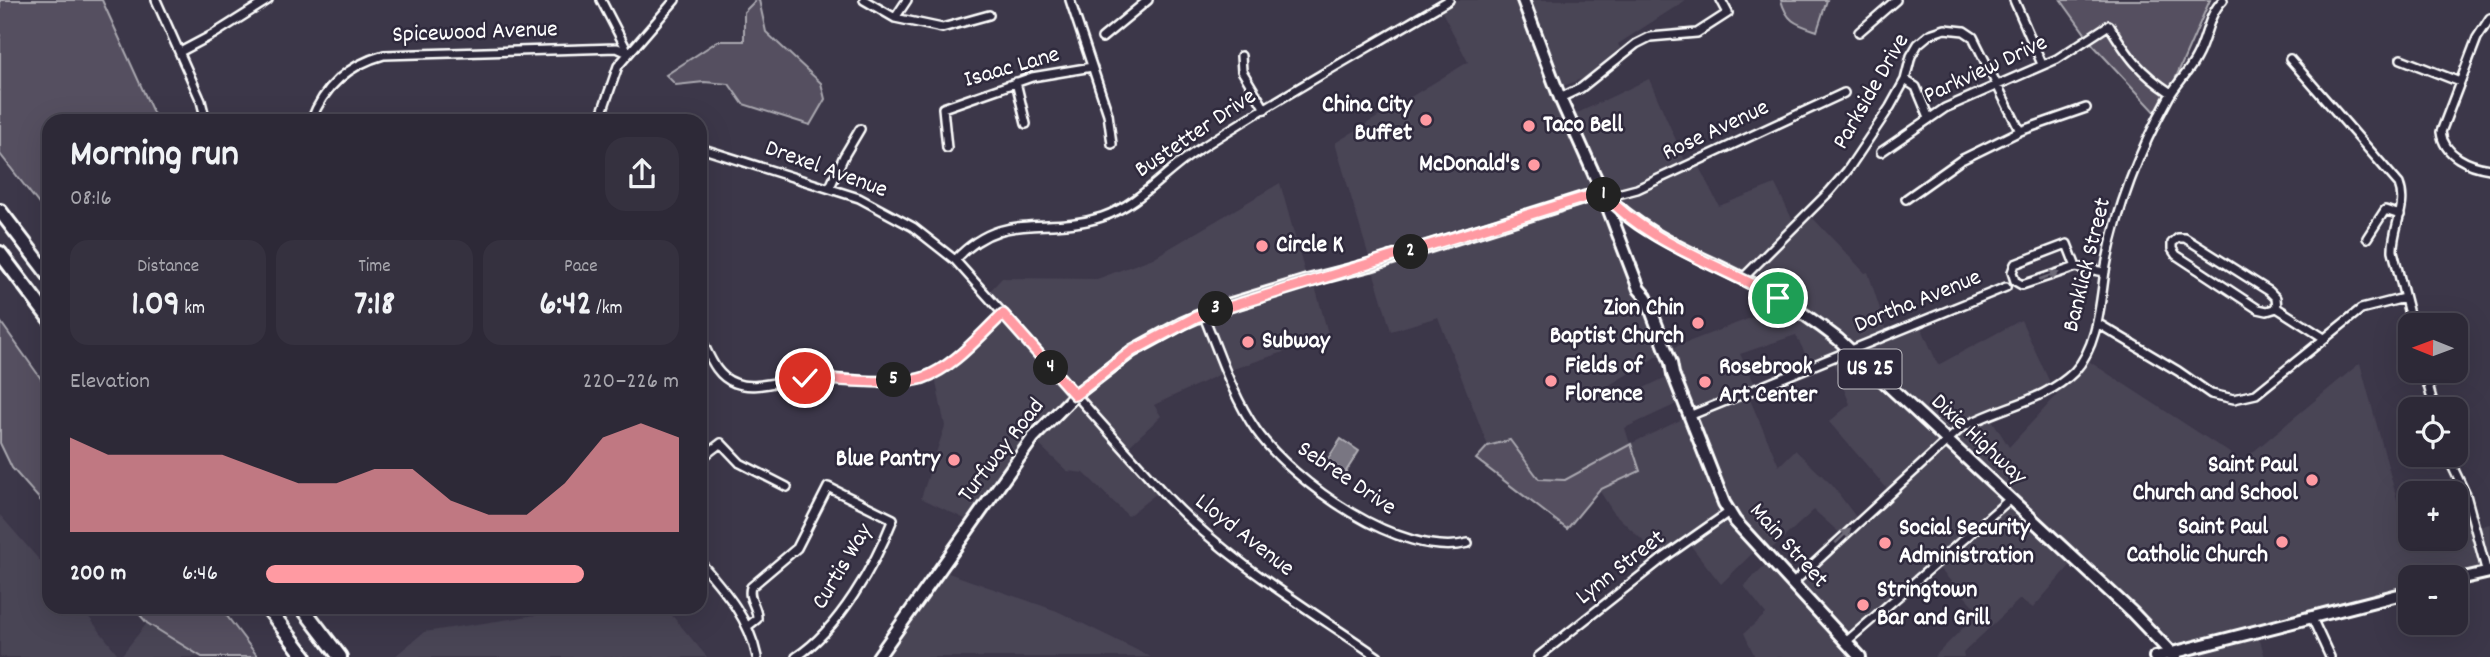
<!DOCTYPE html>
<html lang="en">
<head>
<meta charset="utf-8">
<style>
	:root { --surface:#2d2937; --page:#35313f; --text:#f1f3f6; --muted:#a7a6ad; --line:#484552; --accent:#ff9aa2 }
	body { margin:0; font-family:Dekko,sans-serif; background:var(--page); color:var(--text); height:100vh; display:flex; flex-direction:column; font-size:26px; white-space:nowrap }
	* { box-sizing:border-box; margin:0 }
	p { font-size:23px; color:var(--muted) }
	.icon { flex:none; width:38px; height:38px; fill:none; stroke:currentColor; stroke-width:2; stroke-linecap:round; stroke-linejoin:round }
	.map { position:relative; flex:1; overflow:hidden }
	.sheet { position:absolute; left:42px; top:114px; width:665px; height:500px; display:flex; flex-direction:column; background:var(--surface); border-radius:21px; box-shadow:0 7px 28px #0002,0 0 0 2px var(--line) }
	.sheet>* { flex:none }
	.needle { width:46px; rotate:271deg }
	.tools { position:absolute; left:2398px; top:313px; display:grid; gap:14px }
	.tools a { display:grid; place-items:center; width:70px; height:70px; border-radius:14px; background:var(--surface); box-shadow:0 7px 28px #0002,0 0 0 2px var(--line); font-size:35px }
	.pin { position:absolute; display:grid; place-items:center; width:60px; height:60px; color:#fff; margin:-30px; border:4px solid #fff; border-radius:50%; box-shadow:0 2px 7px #0007 }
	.km { position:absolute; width:35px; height:35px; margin:-18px; border-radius:50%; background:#222; color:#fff; font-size:19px; line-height:35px; text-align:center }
	.round { display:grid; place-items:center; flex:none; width:74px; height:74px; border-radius:21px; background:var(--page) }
	.head { display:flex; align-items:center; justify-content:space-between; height:119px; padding:0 28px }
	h1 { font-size:38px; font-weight:700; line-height:52px }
	.figures { display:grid; grid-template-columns:repeat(3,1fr); gap:10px; height:119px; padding:7px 28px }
	.figures div { display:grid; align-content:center; border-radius:18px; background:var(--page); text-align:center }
	.figures b { font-size:35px; font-weight:700 }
	.figures small { font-size:19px; font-weight:400 }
	.figures p { font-size:19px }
	.chart { height:196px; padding:14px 28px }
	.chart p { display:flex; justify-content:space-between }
	.chart svg { width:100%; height:126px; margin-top:7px; fill:var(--accent); opacity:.7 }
	ul { padding:0 28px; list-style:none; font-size:23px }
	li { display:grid; grid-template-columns:112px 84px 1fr; align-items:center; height:52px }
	li i { height:18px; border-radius:9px; background:var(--accent) }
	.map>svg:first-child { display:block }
	.built { fill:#494455; fill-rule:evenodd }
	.green { fill:#555060; stroke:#aaa8b0; stroke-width:2 }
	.water { fill:#797682; stroke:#afadb4; stroke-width:2 }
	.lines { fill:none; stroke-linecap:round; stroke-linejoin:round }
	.street-casing { stroke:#fff; stroke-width:12 }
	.secondary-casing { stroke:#fff; stroke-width:16 }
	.primary-casing { stroke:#fff; stroke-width:16 }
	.highway-casing { stroke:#fff; stroke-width:18 }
	.street { stroke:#2f2a3d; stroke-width:7 }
	.secondary { stroke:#2f2a3d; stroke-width:10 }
	.primary { stroke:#2f2a3d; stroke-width:10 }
	.highway { stroke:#2f2a3d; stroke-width:12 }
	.oneway { fill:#6d6a77 }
	.route-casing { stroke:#fff; stroke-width:14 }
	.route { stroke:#ff9aa2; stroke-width:9 }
	.poi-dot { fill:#ff9aa2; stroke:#2f2a3d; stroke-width:2.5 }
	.labels { text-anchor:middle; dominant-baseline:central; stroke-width:5; stroke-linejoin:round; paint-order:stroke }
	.shield { fill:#2f2a3d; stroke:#c1bfc5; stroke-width:2 }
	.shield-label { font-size:23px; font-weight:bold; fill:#fff }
	.street-label { font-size:24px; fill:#fff; stroke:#2f2a3d }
	.poi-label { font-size:24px; font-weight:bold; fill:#fff; stroke:#2f2a3d; text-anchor:start }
</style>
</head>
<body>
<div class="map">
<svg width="2490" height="657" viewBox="0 0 2490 657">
	<rect width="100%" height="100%" fill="#3c3749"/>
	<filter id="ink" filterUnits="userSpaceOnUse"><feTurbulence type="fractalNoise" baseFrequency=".0143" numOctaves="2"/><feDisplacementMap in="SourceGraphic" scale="14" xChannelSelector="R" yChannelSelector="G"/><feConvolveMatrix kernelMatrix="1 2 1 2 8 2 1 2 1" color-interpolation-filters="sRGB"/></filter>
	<g filter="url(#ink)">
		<path class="built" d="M1449 0H1686L1618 44 1620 48 1584 78 1558 88 1569 117 1649 79 1687 165 1696 161 1719 206 1775 184 1795 225 1808 213 1865 273 1868 272 1888 334 1919 322 1938 365 2021 320 2052 387 2065 379 2084 358 2242 461 2360 363 2398 503 2410 500V539H2455V494L2429 493 2460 483 2475 528 2490 524V572L2455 578H2410V592L2257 631 2265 657H2175L2075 560 2033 608 2020 599 1963 653 1964 657H1934L1979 612 1935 564 1847 641 1860 657H1755L1744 633 1766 614 1744 586 1771 559 1792 583 1843 536 1814 510 1766 554 1759 547 1721 584 1687 541 1662 559 1613 512 1599 490 1640 471 1565 480 1539 479 1510 440 1488 446 1438 317 1391 331 1335 143 1468 62 1439 6ZM1608 207 1787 304 1667 350 1673 374 1614 402 1608 386 1661 354 1640 299 1639 289ZM1796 335 1811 366 1831 358 1850 404 1829 422 1890 492 1859 521 1832 485 1795 450 1779 466 1747 393 1757 388 1740 354ZM2052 388 2058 394 2009 447 1989 415ZM1683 401 1689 416 1630 444 1625 428Z
			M1280 183 1307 280 1313 279 1329 337 1227 371 1154 405 1161 416 1125 450 1161 490 1128 516 1084 473 1067 471 1033 439 973 523 921 498 945 426 934 373 1002 315 986 295 1002 278 1097 279 1153 258Z
			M0 515 49 571V607H81L120 657 147 623 202 657H0Z
			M940 570 1057 611 1151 657H878Z
			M588 607H665L707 657H394L424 632Z"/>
		<path class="green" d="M0 0H102L156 119 152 121H49V217L0 154Z
			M756 0H759L766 32 821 83 825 99 810 125 743 104 729 84 704 82 676 85 666 75 718 41H744V12Z
			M1781 0H1827L1817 31C1796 24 1787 22 1781 0Z
			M2061 0H2210L2159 116 2094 46Z
			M0 321 49 390V510L12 468 0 443Z
			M1510 440 1539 479 1565 480 1631 444 1640 471 1599 490 1567 529 1476 459 1488 446Z
			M133 607H220L258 657H202L147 623Z"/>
		<path class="water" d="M1341 439 1359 451 1343 476 1325 463Z"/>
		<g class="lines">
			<g class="street-casing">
				<path id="street" d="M156 0 201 101 206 121
					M601 0 628 52
					M864 0 895 18 942 28 989 15
					M1070 0 1108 114 1112 144
					M2014 0 2042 64
					M895 18 907 0
					M2490 18 2477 38 2441 132C2444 156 2469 166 2490 169
					M1859 32 1896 0
					M1102 38 1148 0
					M180 52 214 34 268 0
					M1241 56 1242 71 1265 109
					M2290 59 2399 184C2408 206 2392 228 2393 251L2412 326
					M2401 59 2460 82
					M1905 80 1916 87 1929 118
					M1016 82 1026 124
					M1560 98 1581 88 1636 44 1650 37 1697 33 1728 13 1721 0
					M600 117 613 121
					M311 121C324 86 348 65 384 55L617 48 628 53
					M599 121 618 66 675 0
					M700 148 859 198 913 227 955 260 1168 498C1229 562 1306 607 1378 657
					M947 148 943 108 1032 77 1092 67
					M1881 152 1945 108 2057 59 2109 25C2128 56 2139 72 2171 93
					M830 187 844 156 860 129
					M1602 192 1618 194 1637 189 1844 93
					M1906 199 1961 160 2020 131 2086 108
					M2367 238 2385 210 2400 215
					M955 260C1004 208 1044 236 1102 217 1140 204 1165 171 1198 150 1279 97 1365 50 1449 0
					M2076 267 2067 244 2015 264 2012 272 2015 281 2022 285 2076 267 2105 272
					M1742 279 1830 191 1847 171 1890 107 1905 80 1911 56 1918 44 1930 34 1945 29 1964 31 1973 37 2020 131
					M2277 308 2267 311 2258 309 2176 255 2172 249V243L2178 238H2185L2269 291 2276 298 2277 308 2324 338
					M1203 314C1219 353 1232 395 1256 430 1293 482 1401 560 1468 543
					M2097 323 2178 371 2211 394 2234 399 2256 394 2361 309 2404 298
					M700 337C709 354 715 376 735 383 756 391 783 379 804 378 840 376 896 389 928 376 956 364 980 335 1003 314
					M2424 371 2435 410
					M1689 416 2006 287
					M2447 455 2466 495 2487 573
					M700 459 721 443 740 463 787 487
					M700 562C725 591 749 618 757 657
					M1793 583 1960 429C1996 407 2044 402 2074 372 2098 346 2100 304 2105 271 2116 210 2139 151 2169 97 2177 83 2189 72 2196 58 2207 39 2207 16 2223 0
					M2311 616 2330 657
					M748 626 757 619C758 607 747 599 751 587L797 548 828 487 893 519C875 565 838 630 796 657
					M1847 641 2010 499
					M1538 657 1662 559 1729 512"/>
			</g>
			<g class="secondary-casing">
				<path id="secondary" d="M1602 192 1639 289 1646 297 1671 363 1673 374 1724 503 1735 521 1860 657
					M2155 657 2172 653"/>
			</g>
			<g class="primary-casing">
				<path id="primary" d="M1523 0 1560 98 1602 192C1644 238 1704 257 1757 286 1786 301 1812 319 1838 339L2132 612 2175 657
					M2455 580 2490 572
					M2172 653 2410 592
					M878 657 1033 438 1075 395 1132 351 1183 323 1218 308 1307 281 1370 265 1602 192"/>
			</g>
			<g class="highway-casing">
				<path id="highway" d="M0 211 49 275
					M0 253 49 318
					M267 607 305 657
					M302 607 340 657"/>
			</g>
			<use href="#street" class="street"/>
			<use href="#secondary" class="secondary"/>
			<use href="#primary" class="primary"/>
			<use href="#highway" class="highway"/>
		</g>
		<defs><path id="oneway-solid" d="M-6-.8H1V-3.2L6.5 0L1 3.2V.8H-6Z" transform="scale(1.75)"/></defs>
		<g class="oneway">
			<use href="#oneway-solid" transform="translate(2049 276) rotate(-19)"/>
			<use href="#oneway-solid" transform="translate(1843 536) rotate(-43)"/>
		</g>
	</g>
	<g class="lines" filter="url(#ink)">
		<g class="route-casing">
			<path id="route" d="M805 378C834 379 899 386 923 378 954 367 979 336 1003 314L1075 395 1132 351 1196 317 1602 192C1649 244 1719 264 1778 298"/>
		</g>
		<use href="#route" class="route"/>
	</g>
	<g class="poi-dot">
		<circle cx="1426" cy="120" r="7"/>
		<circle cx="1529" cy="126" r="7"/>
		<circle cx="1534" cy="165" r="7"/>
		<circle cx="1262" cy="246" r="7"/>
		<circle cx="1698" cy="323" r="7"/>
		<circle cx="1248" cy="342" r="7"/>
		<circle cx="1551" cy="381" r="7"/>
		<circle cx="1705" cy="382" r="7"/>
		<circle cx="954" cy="460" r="7"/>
		<circle cx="2312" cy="480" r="7"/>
		<circle cx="2282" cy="542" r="7"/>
		<circle cx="1885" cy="543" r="7"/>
		<circle cx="1863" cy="605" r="7"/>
	</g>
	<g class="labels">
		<rect class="shield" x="1838.5" y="349.5" width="63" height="39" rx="5"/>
		<g class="shield-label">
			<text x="1870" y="369">US 25</text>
		</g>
		<g class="street-label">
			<text transform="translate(475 33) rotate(-2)">Spicewood Avenue</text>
			<text transform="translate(1012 68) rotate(-16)">Isaac Lane</text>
			<text transform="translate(1986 70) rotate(-25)">Parkview Drive</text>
			<text transform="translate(1872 92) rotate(-60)">Parkside Drive</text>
			<text transform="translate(1716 131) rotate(-25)">Rose Avenue</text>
			<text transform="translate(1196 134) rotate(-34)">Bustetter Drive</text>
			<text transform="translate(826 170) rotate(20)">Drexel Avenue</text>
			<text transform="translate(2088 265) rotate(-76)">Banklick Street</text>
			<text transform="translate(1918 302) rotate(-22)">Dortha Avenue</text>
			<text transform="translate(1978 440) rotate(43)">Dixie Highway</text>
			<text transform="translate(1002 451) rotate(-52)">Turfway Road</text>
			<text transform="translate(1346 479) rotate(34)">Sebree Drive</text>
			<text transform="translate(1244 536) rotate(38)">Lloyd Avenue</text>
			<text transform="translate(1788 546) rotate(48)">Main Street</text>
			<text transform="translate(843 567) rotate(-59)">Curtis Way</text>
			<text transform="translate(1621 568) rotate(-38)">Lynn Street</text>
		</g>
		<g class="poi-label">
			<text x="1412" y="106" text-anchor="end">China City<tspan x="1412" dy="28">Buffet</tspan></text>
			<text x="1543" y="126">Taco Bell</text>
			<text x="1520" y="165" text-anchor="end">McDonald's</text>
			<text x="1276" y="246">Circle K</text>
			<text x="1684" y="309" text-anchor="end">Zion Chin<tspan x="1684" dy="28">Baptist Church</tspan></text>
			<text x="1262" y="342">Subway</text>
			<text x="1565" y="367">Fields of<tspan x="1565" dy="28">Florence</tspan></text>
			<text x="1719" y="368">Rosebrook<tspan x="1719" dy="28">Art Center</tspan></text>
			<text x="940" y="460" text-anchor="end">Blue Pantry</text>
			<text x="2298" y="466" text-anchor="end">Saint Paul<tspan x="2298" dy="28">Church and School</tspan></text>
			<text x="2268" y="528" text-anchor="end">Saint Paul<tspan x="2268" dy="28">Catholic Church</tspan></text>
			<text x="1899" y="529">Social Security<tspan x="1899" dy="28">Administration</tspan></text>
			<text x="1877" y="591">Stringtown<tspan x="1877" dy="28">Bar and Grill</tspan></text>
		</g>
	</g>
</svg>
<div class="tools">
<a><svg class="needle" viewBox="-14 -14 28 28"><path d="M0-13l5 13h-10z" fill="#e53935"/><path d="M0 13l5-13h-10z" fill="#a7a6ad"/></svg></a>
<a><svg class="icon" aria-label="locate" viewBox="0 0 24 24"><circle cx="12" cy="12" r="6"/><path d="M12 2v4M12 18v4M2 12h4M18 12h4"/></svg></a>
<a>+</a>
<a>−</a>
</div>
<div class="pin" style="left:1778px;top:298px;background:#1e9e55"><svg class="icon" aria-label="arrive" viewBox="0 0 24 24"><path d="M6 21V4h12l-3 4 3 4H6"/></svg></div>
<div class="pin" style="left:805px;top:378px;background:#d93025"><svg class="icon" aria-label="check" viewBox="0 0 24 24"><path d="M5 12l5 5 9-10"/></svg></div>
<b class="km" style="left:1604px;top:195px">1</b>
<b class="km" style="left:1411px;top:252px">2</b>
<b class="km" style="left:1216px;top:309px">3</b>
<b class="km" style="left:1051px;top:368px">4</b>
<b class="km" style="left:894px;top:380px">5</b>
<section class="sheet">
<div class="head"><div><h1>Morning run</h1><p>08:16</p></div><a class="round"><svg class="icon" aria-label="share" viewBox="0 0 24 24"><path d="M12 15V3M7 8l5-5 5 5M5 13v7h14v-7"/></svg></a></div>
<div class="figures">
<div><p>Distance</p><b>1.09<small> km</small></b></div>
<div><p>Time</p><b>7:18</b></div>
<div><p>Pace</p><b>6:42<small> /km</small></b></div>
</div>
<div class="chart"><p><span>Elevation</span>220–226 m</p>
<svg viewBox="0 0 160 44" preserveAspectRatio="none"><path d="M0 44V11L10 17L20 17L30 17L40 17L50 22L60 27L70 27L80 22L90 22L100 33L110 38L120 38L130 27L140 11L150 6L160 11V44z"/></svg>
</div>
<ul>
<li><b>200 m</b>6:46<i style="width:77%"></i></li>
</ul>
</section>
</div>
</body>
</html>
